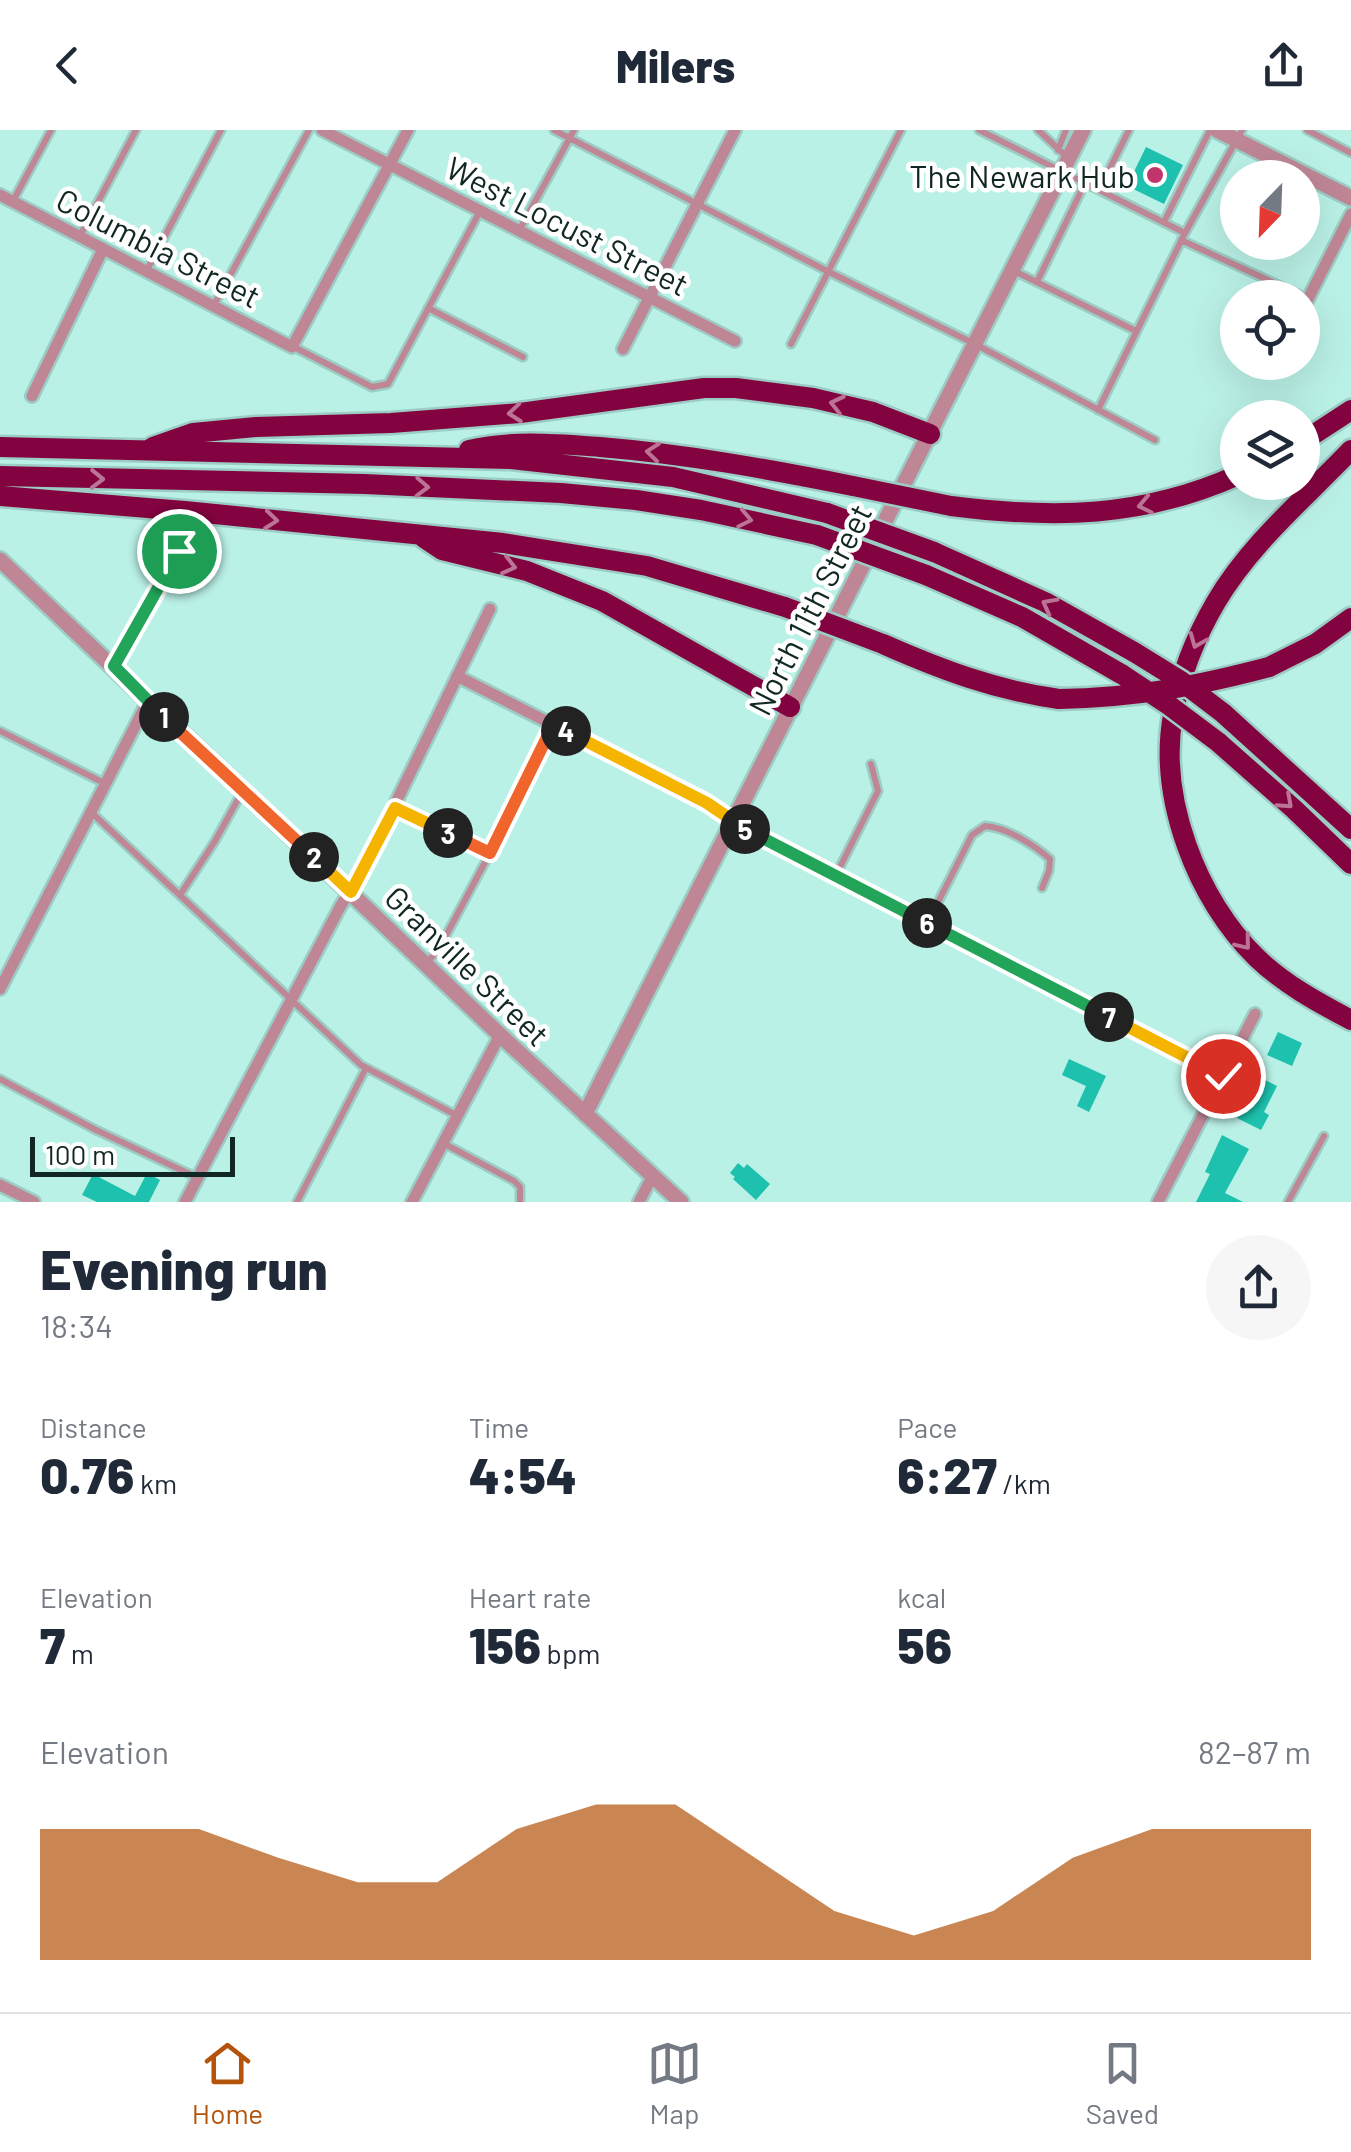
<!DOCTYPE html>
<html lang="en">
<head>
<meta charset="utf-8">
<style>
	:root { --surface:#fff; --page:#f6f6f7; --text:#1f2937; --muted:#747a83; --line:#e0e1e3; --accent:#b45309 }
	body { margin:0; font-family:Barlow,sans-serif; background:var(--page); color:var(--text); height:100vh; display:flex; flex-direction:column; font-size:38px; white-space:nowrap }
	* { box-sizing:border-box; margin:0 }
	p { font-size:32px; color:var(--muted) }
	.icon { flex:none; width:55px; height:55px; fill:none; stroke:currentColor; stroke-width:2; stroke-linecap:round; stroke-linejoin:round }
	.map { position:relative; height:1072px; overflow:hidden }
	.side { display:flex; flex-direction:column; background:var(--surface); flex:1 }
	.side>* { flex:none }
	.needle { width:65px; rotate:203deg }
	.tools { position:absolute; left:1220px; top:30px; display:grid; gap:20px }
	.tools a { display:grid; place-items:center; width:100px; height:100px; border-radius:50%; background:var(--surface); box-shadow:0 10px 40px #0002; font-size:50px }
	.scale { position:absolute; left:30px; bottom:25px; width:205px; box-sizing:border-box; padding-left:10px; border:5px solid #112723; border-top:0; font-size:28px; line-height:35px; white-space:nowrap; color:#112723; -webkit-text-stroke:8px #fff; paint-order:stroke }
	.pin { position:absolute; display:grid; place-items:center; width:85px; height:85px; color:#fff; margin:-42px; border:5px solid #fff; border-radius:50%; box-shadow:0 2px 10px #0007 }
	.km { position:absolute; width:50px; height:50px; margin:-25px; border-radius:50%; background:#222; color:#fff; font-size:28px; line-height:50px; text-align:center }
	.round { display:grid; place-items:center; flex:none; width:105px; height:105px; border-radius:52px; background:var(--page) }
	.headline { display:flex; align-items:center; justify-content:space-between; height:170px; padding:0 40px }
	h1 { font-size:55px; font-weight:800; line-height:75px }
	.stats { display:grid; grid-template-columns:repeat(3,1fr); gap:15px; height:170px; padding:10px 40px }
	.stats div { display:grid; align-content:center }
	.stats b { font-size:50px; font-weight:800 }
	.stats small { font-size:28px; font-weight:400 }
	.stats p { font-size:28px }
	.chart { height:280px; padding:20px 40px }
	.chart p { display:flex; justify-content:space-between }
	.chart svg { width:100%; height:180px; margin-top:10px; fill:var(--accent); opacity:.7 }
	header { display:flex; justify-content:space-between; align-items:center; height:130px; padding:0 40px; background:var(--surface); font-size:45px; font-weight:800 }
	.tab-bar { display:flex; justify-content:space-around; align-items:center; height:140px; border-top:2px solid var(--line); background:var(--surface); font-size:28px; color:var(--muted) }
	.tab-bar a { display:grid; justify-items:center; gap:5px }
	.tab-bar .selected { color:var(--accent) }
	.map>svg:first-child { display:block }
	.building { fill:#1dc1ad }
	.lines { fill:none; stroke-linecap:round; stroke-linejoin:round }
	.service-casing { stroke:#9ccdc4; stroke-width:11 }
	.minor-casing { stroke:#9ccdc4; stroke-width:16 }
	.tertiary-casing { stroke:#9ccdc4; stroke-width:20 }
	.motorway-casing { stroke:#9ccdc4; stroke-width:25 }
	.service { stroke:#bf8796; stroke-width:6 }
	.minor { stroke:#bf8796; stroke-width:11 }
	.tertiary { stroke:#bf8796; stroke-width:15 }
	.motorway { stroke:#830340; stroke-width:20 }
	.motorway-bridge-casing { stroke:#9ccdc4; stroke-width:25; stroke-linecap:butt }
	.motorway-bridge { stroke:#830340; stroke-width:20 }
	.oneway { stroke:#bb7496 }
	.split-1-casing { stroke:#fff; stroke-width:20 }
	.split-2-casing { stroke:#fff; stroke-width:20 }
	.split-3-casing { stroke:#fff; stroke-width:20 }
	.split-4-casing { stroke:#fff; stroke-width:20 }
	.split-5-casing { stroke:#fff; stroke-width:20 }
	.split-6-casing { stroke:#fff; stroke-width:20 }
	.split-7-casing { stroke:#fff; stroke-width:20 }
	.split-8-casing { stroke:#fff; stroke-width:20 }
	.split-1 { stroke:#22a559; stroke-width:12 }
	.split-2 { stroke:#f0652b; stroke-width:12 }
	.split-3 { stroke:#f5b400; stroke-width:12 }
	.split-4 { stroke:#f0652b; stroke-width:12 }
	.split-5 { stroke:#f5b400; stroke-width:12 }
	.split-6 { stroke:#22a559; stroke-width:12 }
	.split-7 { stroke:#22a559; stroke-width:12 }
	.split-8 { stroke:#f5b400; stroke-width:12 }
	.poi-dot { fill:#c1356a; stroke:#fff; stroke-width:4 }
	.labels { text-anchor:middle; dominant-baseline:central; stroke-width:9; stroke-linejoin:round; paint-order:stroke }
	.poi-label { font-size:32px; fill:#112723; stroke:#fff; text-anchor:end }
	.street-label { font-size:32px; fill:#112723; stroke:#fff }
</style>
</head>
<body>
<header><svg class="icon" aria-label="back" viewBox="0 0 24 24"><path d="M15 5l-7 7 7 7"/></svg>Milers<svg class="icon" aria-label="share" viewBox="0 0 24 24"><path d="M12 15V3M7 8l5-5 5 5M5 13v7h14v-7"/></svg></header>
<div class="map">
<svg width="1351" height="1072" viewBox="0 0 1351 1072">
	<rect width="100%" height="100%" fill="#baf1e7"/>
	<path class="building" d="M1146 17 1183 35 1164 74 1127 56Z
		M1278 902 1302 913 1292 936 1267 925Z
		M1069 929 1106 946 1089 982 1077 976 1086 956 1062 945Z
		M1253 944 1277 956 1264 982 1269 985 1261 1000 1237 988 1250 962 1245 960Z
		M1222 1005 1249 1019 1225 1063 1243 1072H1196L1210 1044 1205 1042Z
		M738 1033 744 1038 747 1034 770 1054 756 1070 733 1049 735 1047 730 1043Z
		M147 1043 160 1050 149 1072H97L82 1065 93 1044 135 1066Z"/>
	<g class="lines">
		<g class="service-casing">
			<path id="service" d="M554 0 829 142 975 214 1155 310
				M979 0 1185 103
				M1038 0 1068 28
				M1307 0 1351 23
				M1058 20 1066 0
				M1099 60 1129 0
				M13 71 51 0
				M1164 92 1210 0
				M520 99 574 0
				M80 106 136 0
				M1181 110 1307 168
				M147 140 221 0
				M1012 140 1136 201
				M1037 152 1085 53
				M214 175 309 0
				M428 178 523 227
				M791 214 901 0
				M294 217 372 257 388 254 480 81
				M1098 280 1185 103 1242 0
				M0 601 104 653
				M395 678 490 723 552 596
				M91 682 361 935 456 985
				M836 745 878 661 871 634
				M180 765 215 711 242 662
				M928 792 972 705 985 696C1006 697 1034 715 1050 729L1049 741 1042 758
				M426 835 442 813 490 723
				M0 949 94 999 196 1047
				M443 1013 514 1051 520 1057V1072
				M297 1072 366 938
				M1288 1072 1324 1006"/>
		</g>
		<g class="minor-casing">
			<path id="minor" d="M322 0 735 211
				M0 65 292 217 408 0
				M1302 181 1351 84
				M623 219 735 0
				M1285 232 1286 235
				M32 266 103 119
				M113 536 179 421
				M457 546 707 673 733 693 1223 946
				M0 859 148 571
				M0 1055 34 1072
				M185 1072 340 777 364 738 490 479
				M412 1072 500 905
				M639 1072 652 1047
				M1158 1072 1255 884"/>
		</g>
		<g class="tertiary-casing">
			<path id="tertiary" d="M1217 0 1351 68
				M0 430 500 905 681 1072
				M585 984 1083 0"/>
		</g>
		<g class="motorway-casing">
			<path id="motorway" d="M1302 312 1351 280
				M0 317 511 329 673 347 827 383
				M153 317 193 303 256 297 391 293 520 283 704 258H736L813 268 873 282 930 304
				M469 320C512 310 556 314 600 317 685 324 768 339 853 356
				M1351 320C1305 368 1250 414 1216 472 1196 506 1180 547 1173 585 1158 668 1197 770 1257 828 1284 854 1317 872 1351 890
				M0 346 365 354 561 363 636 370 701 380 817 405
				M0 366 185 381 503 413 647 436 785 477
				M951 376C1053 389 1142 388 1238 345
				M424 408 442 420 527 441 602 471 790 577
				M934 422 1045 472 1134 522
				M926 445 1022 487 1123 545
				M883 514C942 540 995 560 1059 569
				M1269 537 1315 514 1351 488
				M1223 583 1351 699
				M1218 612 1294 679 1351 734"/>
		</g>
		<use href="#service" class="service"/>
		<use href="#minor" class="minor"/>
		<use href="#tertiary" class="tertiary"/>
		<use href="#motorway" class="motorway"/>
		<g class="motorway-bridge-casing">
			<path id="motorway-bridge" d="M853 356 951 376
				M827 383 934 422
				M817 405 926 445
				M785 477 883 514
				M1134 522 1181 551 1223 583
				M1123 545 1170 576 1218 612
				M1059 569C1134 568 1197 556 1269 537"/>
		</g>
		<use href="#motorway-bridge" class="motorway-bridge"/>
	</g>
	<defs><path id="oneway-chevron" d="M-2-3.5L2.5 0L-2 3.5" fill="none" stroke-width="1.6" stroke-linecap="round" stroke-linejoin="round" transform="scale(2.5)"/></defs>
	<g class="oneway">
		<use href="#oneway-chevron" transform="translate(837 274) rotate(-167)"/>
		<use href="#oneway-chevron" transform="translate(515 283) rotate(175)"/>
		<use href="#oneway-chevron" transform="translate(653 322) rotate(-174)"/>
		<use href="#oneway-chevron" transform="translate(97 349) rotate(1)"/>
		<use href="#oneway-chevron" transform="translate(422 357) rotate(2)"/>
		<use href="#oneway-chevron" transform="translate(1145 375) rotate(168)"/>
		<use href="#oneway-chevron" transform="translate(745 389) rotate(12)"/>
		<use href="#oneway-chevron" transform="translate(271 390) rotate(6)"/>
		<use href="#oneway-chevron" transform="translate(509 436) rotate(14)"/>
		<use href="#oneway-chevron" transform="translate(1049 475) rotate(-152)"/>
		<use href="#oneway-chevron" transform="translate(1197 511) rotate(112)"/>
		<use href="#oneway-chevron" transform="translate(1286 672) rotate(42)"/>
		<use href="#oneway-chevron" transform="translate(1244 813) rotate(51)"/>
	</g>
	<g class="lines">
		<g class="split-1-casing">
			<path id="split-1" d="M164 587 114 536 179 421"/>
		</g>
		<g class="split-2-casing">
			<path id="split-2" d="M164 587 314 727"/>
		</g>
		<g class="split-3-casing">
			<path id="split-3" d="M314 727 351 762 395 678 448 703"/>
		</g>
		<g class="split-4-casing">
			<path id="split-4" d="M448 703 490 723 553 595 566 601"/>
		</g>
		<g class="split-5-casing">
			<path id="split-5" d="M566 601 707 673 745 699"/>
		</g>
		<g class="split-6-casing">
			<path id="split-6" d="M745 699 927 793"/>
		</g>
		<g class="split-7-casing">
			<path id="split-7" d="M927 793 1109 887"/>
		</g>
		<g class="split-8-casing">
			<path id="split-8" d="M1109 887 1223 946"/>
		</g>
		<use href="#split-1" class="split-1"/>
		<use href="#split-2" class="split-2"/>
		<use href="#split-3" class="split-3"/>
		<use href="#split-4" class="split-4"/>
		<use href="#split-5" class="split-5"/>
		<use href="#split-6" class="split-6"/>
		<use href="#split-7" class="split-7"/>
		<use href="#split-8" class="split-8"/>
	</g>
	<circle class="poi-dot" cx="1155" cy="45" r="10"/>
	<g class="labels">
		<g class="poi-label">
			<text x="1135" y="45">The Newark Hub</text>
		</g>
		<g class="street-label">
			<text transform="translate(568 95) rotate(27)">West Locust Street</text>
			<text transform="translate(159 117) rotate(27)">Columbia Street</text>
			<text transform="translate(809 479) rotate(-63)">North 11th Street</text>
			<text transform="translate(468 835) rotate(44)">Granville Street</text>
		</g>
	</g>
</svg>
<div class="tools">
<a><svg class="needle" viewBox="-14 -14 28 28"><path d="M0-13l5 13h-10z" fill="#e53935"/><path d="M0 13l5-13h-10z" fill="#747a83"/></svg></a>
<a><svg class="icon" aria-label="locate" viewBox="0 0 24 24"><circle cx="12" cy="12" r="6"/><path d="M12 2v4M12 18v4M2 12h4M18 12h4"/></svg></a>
<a><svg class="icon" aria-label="layers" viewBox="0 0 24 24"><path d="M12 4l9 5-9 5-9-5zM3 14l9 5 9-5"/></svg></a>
</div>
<div class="scale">100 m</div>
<div class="pin" style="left:179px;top:421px;background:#1e9e55"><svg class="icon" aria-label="arrive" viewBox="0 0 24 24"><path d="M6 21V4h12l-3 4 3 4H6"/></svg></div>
<div class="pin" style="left:1223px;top:946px;background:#d93025"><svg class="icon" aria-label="check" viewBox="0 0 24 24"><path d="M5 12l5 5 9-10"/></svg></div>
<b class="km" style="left:164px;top:587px">1</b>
<b class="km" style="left:314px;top:727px">2</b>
<b class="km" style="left:448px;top:703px">3</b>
<b class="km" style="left:566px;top:601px">4</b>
<b class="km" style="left:745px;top:699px">5</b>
<b class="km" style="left:927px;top:793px">6</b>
<b class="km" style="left:1109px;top:887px">7</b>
</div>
<section class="side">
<div class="headline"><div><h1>Evening run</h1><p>18:34</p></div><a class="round"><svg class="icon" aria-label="share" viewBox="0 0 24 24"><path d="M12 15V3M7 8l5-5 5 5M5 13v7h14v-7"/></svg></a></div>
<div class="stats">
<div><p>Distance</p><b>0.76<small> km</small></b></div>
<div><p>Time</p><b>4:54</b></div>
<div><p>Pace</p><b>6:27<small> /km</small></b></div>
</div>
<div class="stats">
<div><p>Elevation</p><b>7<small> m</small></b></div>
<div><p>Heart rate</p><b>156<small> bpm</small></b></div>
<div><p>kcal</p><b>56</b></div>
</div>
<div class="chart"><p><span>Elevation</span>82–87 m</p>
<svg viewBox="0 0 160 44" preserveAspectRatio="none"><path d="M0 44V12L10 12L20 12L30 19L40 25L50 25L60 12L70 6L80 6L90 19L100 32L110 38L120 32L130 19L140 12L150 12L160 12V44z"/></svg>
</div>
</section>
<nav class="tab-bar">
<a class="selected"><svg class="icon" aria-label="home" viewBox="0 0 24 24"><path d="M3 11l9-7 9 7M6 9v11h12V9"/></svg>Home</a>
<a><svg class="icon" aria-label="map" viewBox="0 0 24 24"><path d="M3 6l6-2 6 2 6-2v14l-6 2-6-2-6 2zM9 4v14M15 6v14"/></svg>Map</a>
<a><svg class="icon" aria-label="saved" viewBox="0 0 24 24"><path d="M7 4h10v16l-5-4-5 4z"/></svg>Saved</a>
</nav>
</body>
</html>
